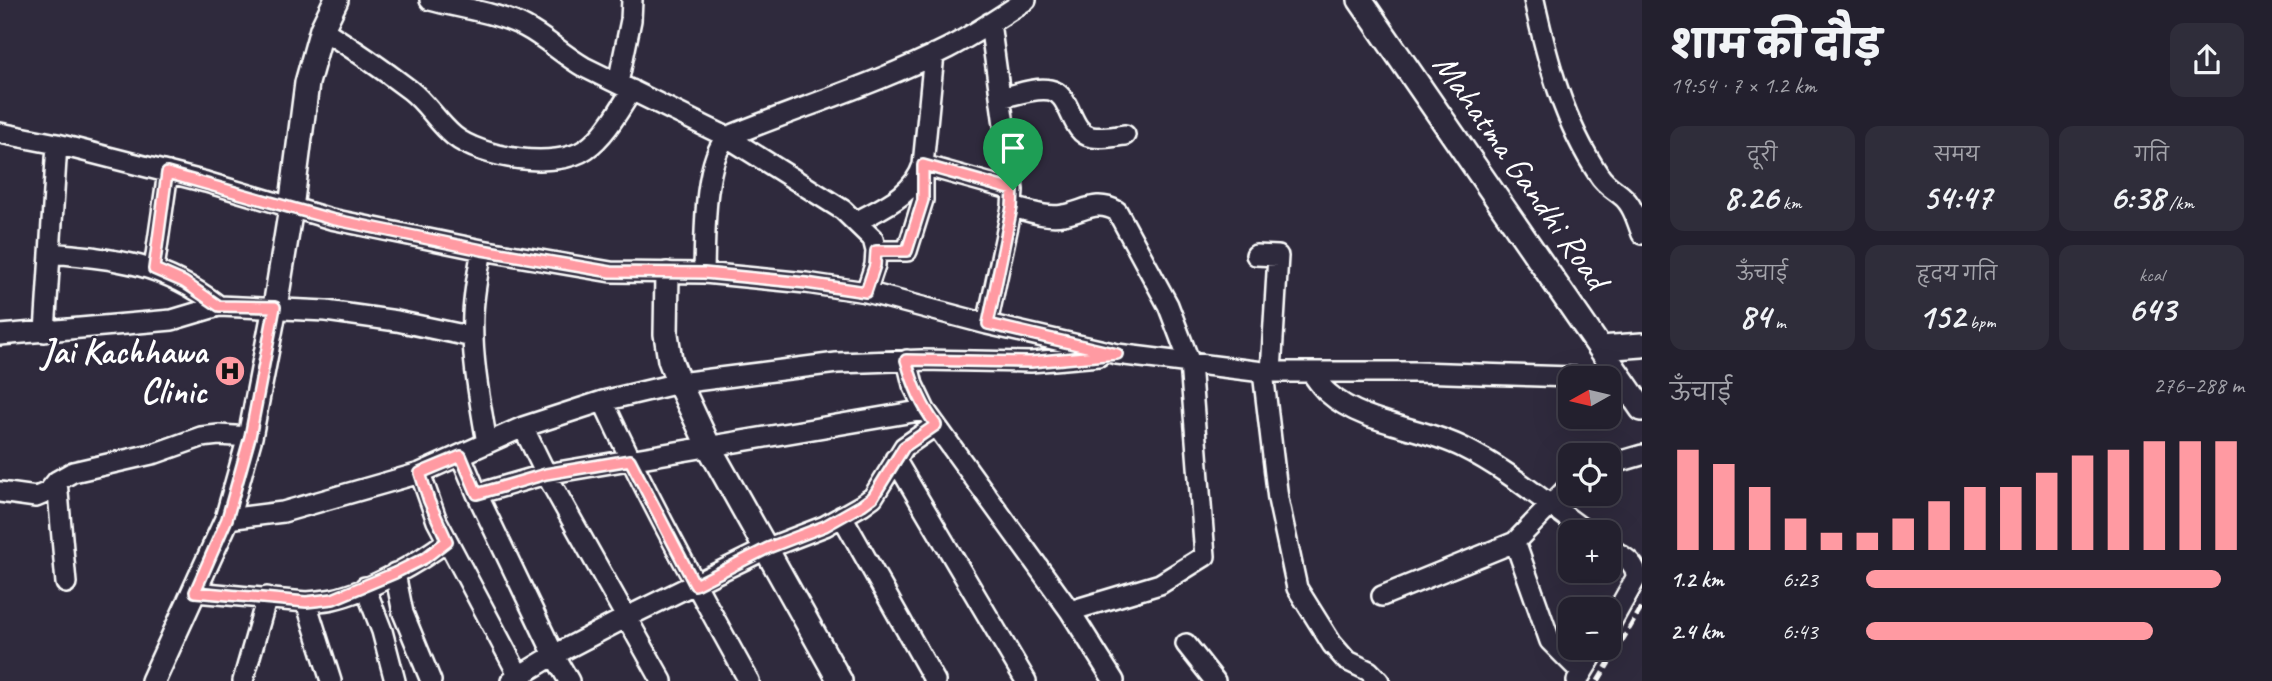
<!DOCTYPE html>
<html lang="hi">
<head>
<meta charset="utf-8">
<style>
	:root { --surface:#23202e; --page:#2f2d3a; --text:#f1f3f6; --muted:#a3a3aa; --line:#403e4a; --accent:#ff9aa2 }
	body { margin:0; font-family:Caveat,"Playpen Sans Deva",sans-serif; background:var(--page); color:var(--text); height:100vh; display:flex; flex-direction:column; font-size:26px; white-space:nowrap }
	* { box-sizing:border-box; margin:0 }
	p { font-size:23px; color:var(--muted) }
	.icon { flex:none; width:38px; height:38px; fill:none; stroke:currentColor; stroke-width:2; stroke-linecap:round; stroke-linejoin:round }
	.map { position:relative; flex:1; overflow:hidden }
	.drawer { display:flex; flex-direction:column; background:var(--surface); width:630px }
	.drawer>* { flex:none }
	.needle { width:46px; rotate:262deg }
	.controls { position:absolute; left:1558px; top:366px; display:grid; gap:14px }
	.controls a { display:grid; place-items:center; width:63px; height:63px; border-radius:14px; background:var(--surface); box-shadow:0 7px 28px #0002,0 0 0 2px var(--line); font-size:35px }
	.pin { position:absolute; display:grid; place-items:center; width:60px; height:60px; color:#fff; margin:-72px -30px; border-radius:50% 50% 50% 0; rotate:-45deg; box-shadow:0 0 7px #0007 }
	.pin .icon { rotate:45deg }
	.round { display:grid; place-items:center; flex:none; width:74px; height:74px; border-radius:14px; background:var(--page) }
	.headline { display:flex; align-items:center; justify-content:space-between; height:119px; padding:0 28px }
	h1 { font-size:38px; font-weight:800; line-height:52px }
	.stats { display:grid; grid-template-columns:repeat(3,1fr); gap:10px; height:119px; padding:7px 28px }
	.stats div { display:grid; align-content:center; border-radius:14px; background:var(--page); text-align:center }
	.stats b { font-size:35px; font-weight:800 }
	.stats small { font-size:19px; font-weight:400 }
	.stats p { font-size:19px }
	.chart { height:196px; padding:14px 28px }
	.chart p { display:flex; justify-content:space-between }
	.chart svg { width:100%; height:126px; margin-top:7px; stroke:var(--accent); stroke-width:6 }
	ul { padding:0 28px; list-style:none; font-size:23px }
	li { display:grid; grid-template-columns:112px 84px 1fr; align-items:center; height:52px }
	li i { height:18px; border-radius:9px; background:var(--accent) }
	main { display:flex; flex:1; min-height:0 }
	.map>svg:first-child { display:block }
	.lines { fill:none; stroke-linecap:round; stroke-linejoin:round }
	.minor-casing { stroke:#fff; stroke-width:24 }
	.tertiary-casing { stroke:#fff; stroke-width:28 }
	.minor { stroke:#2f2a3d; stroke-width:19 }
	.tertiary { stroke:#2f2a3d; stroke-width:23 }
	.rail { stroke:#fff; stroke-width:5; stroke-dasharray:10 5; stroke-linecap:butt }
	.route-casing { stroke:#fff; stroke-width:14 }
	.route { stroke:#ff9aa2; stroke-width:9 }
	.labels { text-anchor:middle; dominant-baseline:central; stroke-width:5; stroke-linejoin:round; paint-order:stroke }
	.street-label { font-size:35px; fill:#fff; stroke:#2f2a3d }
	.poi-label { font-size:35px; font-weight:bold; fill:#fff; stroke:#2f2a3d; text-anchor:end }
</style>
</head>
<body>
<main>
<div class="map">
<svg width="1642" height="681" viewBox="0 0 1642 681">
	<rect width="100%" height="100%" fill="#2f2a3d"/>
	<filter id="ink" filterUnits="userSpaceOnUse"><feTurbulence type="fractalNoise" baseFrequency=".0143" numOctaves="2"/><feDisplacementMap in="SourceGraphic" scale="14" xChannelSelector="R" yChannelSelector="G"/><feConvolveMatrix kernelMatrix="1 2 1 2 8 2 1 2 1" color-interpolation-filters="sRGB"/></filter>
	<g filter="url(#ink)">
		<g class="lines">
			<g class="minor-casing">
				<path id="minor" d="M430 0C460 8 499 13 525 27 546 38 563 55 584 67L727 137 843 210 873 239 876 251 875 265 866 292
					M1534 0C1547 60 1564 123 1599 175 1605 185 1614 189 1622 196 1633 205 1637 221 1642 234
					M322 29C352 48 381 68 410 90 427 103 437 122 454 136 481 158 556 170 586 149 606 135 619 110 632 90
					M618 83 631 20 632 0
					M1001 98C1015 95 1035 87 1050 90 1072 94 1069 133 1092 137 1102 139 1115 136 1125 135
					M0 133 57 144 206 182 331 219 482 250 611 272 704 273 806 283 866 292 987 324 1117 354 1263 372H1416L1605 378
					M1012 207C1029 211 1046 218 1063 215 1084 212 1095 199 1117 211L1168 305 1190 363 1205 556 1160 584 1070 611
					M856 222C883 207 913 196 923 165L934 54
					M482 250C478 271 474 292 473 314 471 356 480 402 487 443
					M876 251H907L923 200V165L1013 190
					M50 253C117 259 163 263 219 306
					M1256 255 1278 256 1271 372
					M154 269 168 172
					M704 273C705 239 703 161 727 137 800 107 877 84 948 48 975 34 1000 17 1026 0
					M987 324 1012 207 1013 190 990 23
					M45 332 57 144
					M0 335 172 320 219 306 326 311 397 321 473 337
					M907 360 913 385 925 410 1070 611 1114 681
					M1263 372 1278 499 1297 588 1332 644 1346 660 1369 671 1379 681
					M1311 372C1316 379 1321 387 1328 393 1364 425 1420 426 1462 447 1507 469 1546 503 1587 532
					M603 401C647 497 698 589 749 681
					M523 427 546 474 662 681
					M461 456 477 494 546 474 925 410
					M895 459 1026 681
					M1608 465 1642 455
					M420 473 437 521 519 676
					M57 481 66 583
					M0 492 36 497 48 492 57 481 73 472 156 453 201 437 219 435 250 437
					M477 494 554 655 569 681
					M842 516 935 681
					M227 519 283 512 420 473 523 427 603 401 679 383 837 363 922 360 1031 362 1099 356
					M1515 542 1550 641 1582 673
					M1608 547C1620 555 1638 562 1636 578L1608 628
					M395 573 403 613 431 681
					M365 587 382 631 395 681
					M195 592 306 602 331 681
					M1382 596 1515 542 1570 485
					M306 602C315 601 324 601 333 599 369 591 418 563 447 541
					M1186 644 1215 681
					M243 681 267 597
					M511 681 554 655 627 617 768 548 825 526 862 505 873 497 904 447 936 425
					M1577 681 1597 648"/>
			</g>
			<g class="tertiary-casing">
				<path id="tertiary" d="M1360 0 1642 409
					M667 274 666 334 670 360 679 383 709 447 840 681
					M1600 348 1642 345
					M153 681 227 519 250 437 275 307 291 208 307 83 322 29 336 0"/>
			</g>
			<use href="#minor" class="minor"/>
			<use href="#tertiary" class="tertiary"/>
			<path class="rail" d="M1598 681 1642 607"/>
		</g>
	</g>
	<g class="lines" filter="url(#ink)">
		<g class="route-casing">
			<path id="route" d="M923 165 1013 190 1012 207 988 324 1117 354 1031 362 906 360C913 385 921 405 936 425L904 447 873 497 862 505 825 526 768 548 695 585 630 460 546 474 477 494 461 456 420 473 429 501 447 541 425 558 395 573 333 599 306 602 195 592 227 519 250 437 275 307 219 306 184 282 154 269 167 173 331 219 482 250 611 272 704 273 806 283 866 292 875 265 876 251H907L923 200Z"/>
		</g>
		<use href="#route" class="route"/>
	</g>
	<defs>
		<g id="hospital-disc" transform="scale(1.575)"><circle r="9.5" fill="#ff9aa2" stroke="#2f2a3d"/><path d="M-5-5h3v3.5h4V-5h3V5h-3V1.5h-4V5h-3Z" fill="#111"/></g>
	</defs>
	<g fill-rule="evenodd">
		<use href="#hospital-disc" x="230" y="371"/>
	</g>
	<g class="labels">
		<g class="street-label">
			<text transform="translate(1521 171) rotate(55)">Mahatma Gandhi Road</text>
		</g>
		<g class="poi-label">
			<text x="207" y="351">Jai Kachhawa<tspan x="207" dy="40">Clinic</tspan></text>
		</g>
	</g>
</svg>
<div class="controls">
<a><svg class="needle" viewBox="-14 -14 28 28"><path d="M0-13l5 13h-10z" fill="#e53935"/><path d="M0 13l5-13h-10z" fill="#a3a3aa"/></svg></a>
<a><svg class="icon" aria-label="locate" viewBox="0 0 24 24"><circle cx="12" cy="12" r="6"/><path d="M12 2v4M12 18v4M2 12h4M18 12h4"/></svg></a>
<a>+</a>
<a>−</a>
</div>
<div class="pin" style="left:1013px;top:190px;background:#1e9e55"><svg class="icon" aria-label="arrive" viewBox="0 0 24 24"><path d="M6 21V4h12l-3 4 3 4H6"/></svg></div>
</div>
<section class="drawer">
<div class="headline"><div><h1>शाम की दौड़</h1><p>19:54 · 7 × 1.2 km</p></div><a class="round"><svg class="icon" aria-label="share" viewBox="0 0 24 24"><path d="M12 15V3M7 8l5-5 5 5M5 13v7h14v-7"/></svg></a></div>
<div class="stats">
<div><p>दूरी</p><b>8.26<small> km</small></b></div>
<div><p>समय</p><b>54:47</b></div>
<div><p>गति</p><b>6:38<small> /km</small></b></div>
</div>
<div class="stats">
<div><p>ऊँचाई</p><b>84<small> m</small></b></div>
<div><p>हृदय गति</p><b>152<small> bpm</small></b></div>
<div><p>kcal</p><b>643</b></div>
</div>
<div class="chart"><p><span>ऊँचाई</span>276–288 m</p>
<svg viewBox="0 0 160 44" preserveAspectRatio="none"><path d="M5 44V9M15 44V14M25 44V22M35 44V33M45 44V38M55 44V38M65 44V33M75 44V27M85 44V22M95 44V22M105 44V17M115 44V11M125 44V9M135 44V6M145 44V6M155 44V6"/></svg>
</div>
<ul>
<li><b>1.2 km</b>6:23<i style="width:94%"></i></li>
<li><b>2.4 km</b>6:43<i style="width:76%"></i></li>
</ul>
</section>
</main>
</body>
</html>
